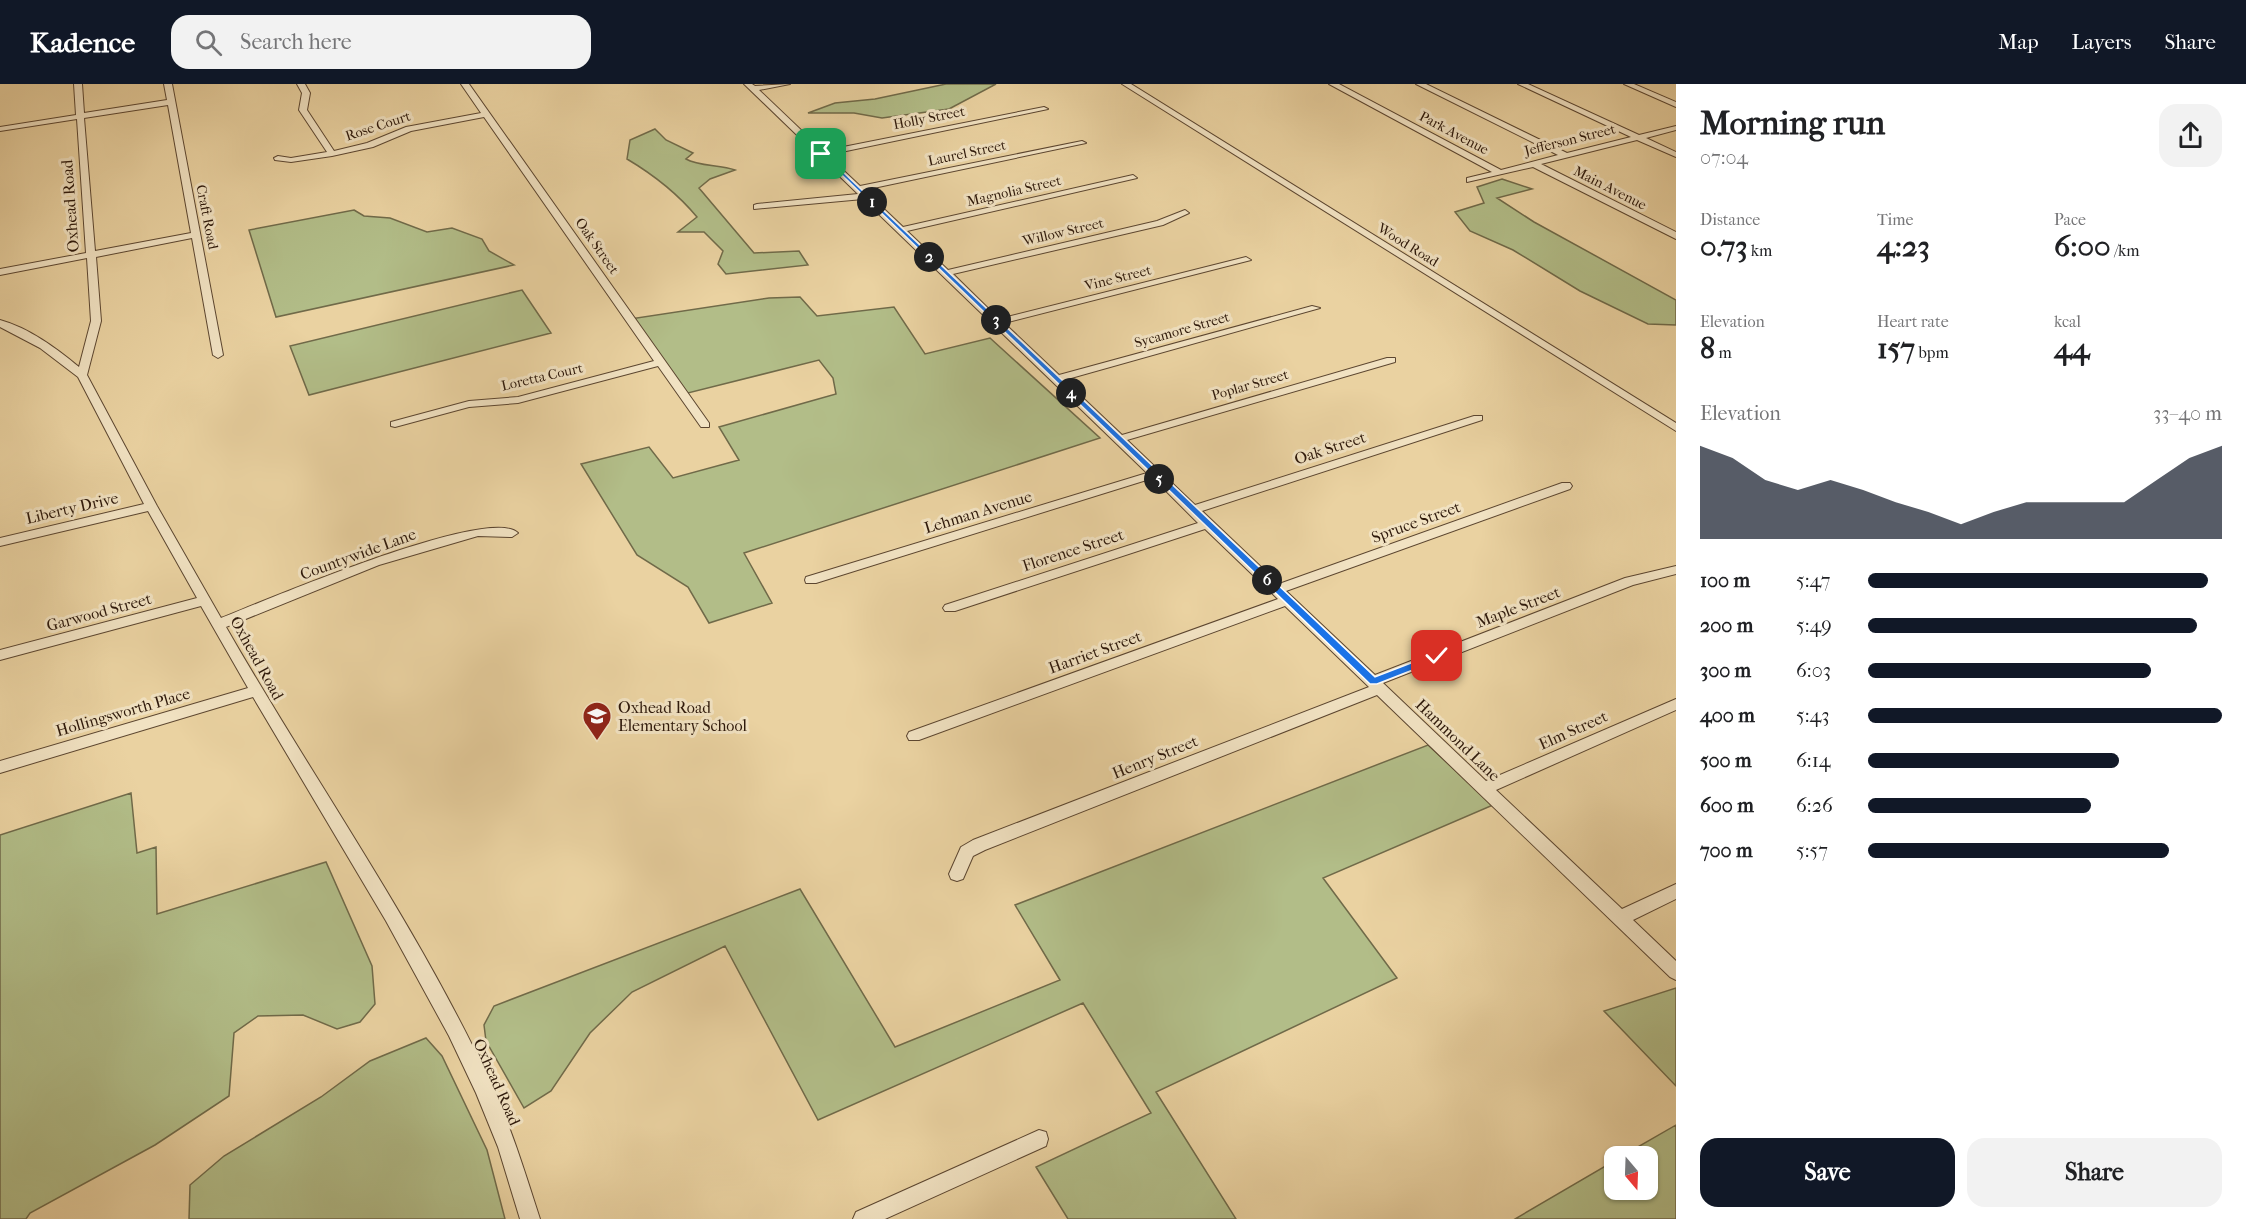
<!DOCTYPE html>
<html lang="en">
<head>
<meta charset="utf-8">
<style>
	:root { --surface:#fff; --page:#f2f2f2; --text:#202124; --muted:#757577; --accent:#111827 }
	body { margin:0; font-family:"IM FELL French Canon",serif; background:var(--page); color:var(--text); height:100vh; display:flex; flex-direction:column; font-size:22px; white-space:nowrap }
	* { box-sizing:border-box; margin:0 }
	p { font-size:20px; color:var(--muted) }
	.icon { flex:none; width:33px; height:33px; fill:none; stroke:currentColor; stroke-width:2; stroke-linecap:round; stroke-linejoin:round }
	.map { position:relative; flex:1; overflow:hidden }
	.drawer { display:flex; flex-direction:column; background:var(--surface); width:570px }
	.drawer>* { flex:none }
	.needle { width:39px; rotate:161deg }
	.fabs { position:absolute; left:1604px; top:1062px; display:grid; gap:12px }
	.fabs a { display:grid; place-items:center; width:54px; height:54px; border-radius:12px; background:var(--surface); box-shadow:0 2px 4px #0004; font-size:30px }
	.pin { position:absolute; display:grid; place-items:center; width:51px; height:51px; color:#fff; margin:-26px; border-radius:12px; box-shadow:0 3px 9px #0006 }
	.km { position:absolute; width:30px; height:30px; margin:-15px; border-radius:50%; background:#222; color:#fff; font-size:16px; line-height:30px; text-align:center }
	.round { display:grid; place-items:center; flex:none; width:63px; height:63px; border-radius:18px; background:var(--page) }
	.headline { display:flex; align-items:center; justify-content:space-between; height:102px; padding:0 24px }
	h1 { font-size:33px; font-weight:700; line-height:45px }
	.stats { display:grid; grid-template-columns:repeat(3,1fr); gap:9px; height:102px; padding:6px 24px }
	.stats div { display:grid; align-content:center }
	.stats b { font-size:30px; font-weight:700 }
	.stats small { font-size:16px; font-weight:400 }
	.stats p { font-size:16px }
	.chart { height:168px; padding:12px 24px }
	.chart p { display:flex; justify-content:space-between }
	.chart svg { width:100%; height:108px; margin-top:6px; fill:var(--accent); opacity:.7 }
	.action { display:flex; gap:12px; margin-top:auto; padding:12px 24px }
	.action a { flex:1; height:69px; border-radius:18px; background:var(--accent); color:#fff; font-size:24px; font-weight:700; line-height:69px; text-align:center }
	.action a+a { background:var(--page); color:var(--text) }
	ul { padding:0 24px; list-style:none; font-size:20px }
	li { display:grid; grid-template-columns:96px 72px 1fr; align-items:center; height:45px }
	li i { height:15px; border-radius:8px; background:var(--accent) }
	header { display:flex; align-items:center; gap:36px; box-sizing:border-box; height:84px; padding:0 30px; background:var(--accent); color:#fff }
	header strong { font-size:28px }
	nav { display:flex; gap:33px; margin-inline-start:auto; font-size:21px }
	.search { width:420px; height:54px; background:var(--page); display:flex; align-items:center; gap:15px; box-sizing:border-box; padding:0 21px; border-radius:18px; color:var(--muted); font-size:22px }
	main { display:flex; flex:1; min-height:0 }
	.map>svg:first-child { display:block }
	.green { fill:#b2bd88; stroke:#706a49; stroke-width:1.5 }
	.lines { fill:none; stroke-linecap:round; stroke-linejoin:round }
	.minor-casing { stroke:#5c4630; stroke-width:2 }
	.minor { fill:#f1e2c2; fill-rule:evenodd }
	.route { fill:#1a73e8; stroke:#fff; stroke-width:1.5 }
	.labels { text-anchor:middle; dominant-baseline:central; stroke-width:6; stroke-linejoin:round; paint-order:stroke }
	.far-street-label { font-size:14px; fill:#2d180a; stroke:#f1e2c2 }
	.street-label { font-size:16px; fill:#2d180a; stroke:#f1e2c2 }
	.poi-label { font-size:16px; fill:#2d180a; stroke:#f1e2c2; text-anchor:start }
</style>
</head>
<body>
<header>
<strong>Kadence</strong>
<div class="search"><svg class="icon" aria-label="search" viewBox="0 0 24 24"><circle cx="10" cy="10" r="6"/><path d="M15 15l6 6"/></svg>Search here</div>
<nav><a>Map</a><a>Layers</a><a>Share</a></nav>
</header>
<main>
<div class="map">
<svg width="1676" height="1135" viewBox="0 0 1676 1135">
	<rect width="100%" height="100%" fill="#ead2a1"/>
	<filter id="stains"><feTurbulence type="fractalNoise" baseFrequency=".00333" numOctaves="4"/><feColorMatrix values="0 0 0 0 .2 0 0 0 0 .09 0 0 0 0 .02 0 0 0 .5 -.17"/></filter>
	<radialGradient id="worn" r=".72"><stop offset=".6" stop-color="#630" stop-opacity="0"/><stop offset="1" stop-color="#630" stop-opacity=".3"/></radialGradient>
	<path class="green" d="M946 0H996L949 25 882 34 854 29H808L835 19 875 15Z
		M655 45 666 56 693 69 686 75C698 82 720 81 735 86L710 95 699 104 754 169 799 167 808 181 726 190 718 180 723 167 704 148H678L697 133C677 109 654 91 627 75L630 56Z
		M1502 95 1532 105 1497 114 1534 138 1676 216V241L1648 240 1580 207 1513 166 1470 147 1455 128 1484 119 1477 103Z
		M354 126 364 132 390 134 427 148 452 144 482 155 489 167 514 181 276 233 249 146Z
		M522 206 551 249 309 311 290 262Z
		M800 213 817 232 894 223 925 270 990 254 1100 354 744 469 772 519 709 539 688 503 637 471 581 380 649 363 673 394 739 376 719 343 836 310 833 294 819 276 684 310 630 235 769 214Z
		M1428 661 1493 721 1323 794 1397 894 1156 1008 1236 1135H1068L1036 1083 1151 1029 1083 919 818 1036 725 862 632 908 590 949 551 1007 524 1024 486 957 484 941 494 922 800 805 895 963 1060 896 1015 821Z
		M131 709 137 769 156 763 157 830 326 778 372 882 375 920 360 938 337 945 303 931 258 932 234 949 229 1012 155 1061 30 1129 26 1135H0V751Z
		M1676 904V1002L1604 927Z
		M426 954 442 972 487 1066 505 1135H189L190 1101 224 1072 321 1013 370 977Z
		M1676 1041V1135H1515L1614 1077V1106H1647V1072H1622Z"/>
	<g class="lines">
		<g class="minor-casing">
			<path id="minor" d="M74 0H82L84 29 167 16 164 0H172L223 271 218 274 213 271 192 154 96 173 101 237 87 291 157 422 221 534C262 518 490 420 518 449L512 453 478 452 379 481 226 543C313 695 416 839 490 998 511 1042 525 1089 540 1135H520L498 1063 476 1009 449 952 386 837 253 613 0 689V677L248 604 201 522 0 576V566L197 514 148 427 0 462V454L144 420 78 293 40 264 0 243V236C29 244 56 264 79 283L91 237 87 174 0 191V185L86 169 77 35 0 47V43L76 31ZM168 21 191 149 95 167 84 34Z
				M297 0H305L310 9 307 26 334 67 367 59 406 43 481 29 461 0H469L709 339V343H701L658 282 518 319 469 323 395 343 391 342V338L469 317 518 313 654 277 484 33 411 47 373 63 332 72 291 78 275 76 274 74 278 72 291 74 327 68 299 26 302 9Z
				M744 0H752L755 2 790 0 759 6 823 67 1044 23 1048 25 827 71 860 102 1082 57 1086 59 864 106 903 143 1133 91 1137 94 907 147 948 186 1157 137 1185 126 1189 129 1163 141 953 190 999 235 1246 173 1251 176 1004 239 1059 291 1312 222 1320 224 1064 296 1122 351 1387 274H1395V278L1127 356 1195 421 1474 332H1482V336L1202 427 1279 500 1562 399H1570L1572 402 1570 405 1286 507 1375 591 1625 494 1676 482V490L1633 501 1383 599 1486 697 1676 615V626L1496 706 1622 825 1676 800V815L1633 836 1676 877V896L1670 893 1377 611 985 766 973 772 963 795 957 797 951 795 949 790 961 763 973 756 1369 603 1285 522 919 656H909L907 652 909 648 1278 515 1205 445 955 527H945L943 524 945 521 1198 439 1153 394 816 499H806L805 496 806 493 1147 389 863 115 754 125V121L757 120 858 110Z
				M1122 0H1131L1676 339V347Z
				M1329 0H1339L1501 86 1558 71 1416 0H1426L1567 69 1631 53 1518 0H1528L1639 51 1676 42V46L1646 54 1676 68V73L1637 56 1541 80 1676 148V155L1533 83 1467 98V94L1492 88Z
				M1624 0H1634L1676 18V23Z
				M1039 1046 1046 1048 1048 1055 1046 1062 885 1135H853L856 1128Z"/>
		</g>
		<use href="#minor" class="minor"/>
	</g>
	<path class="route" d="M819 69H823L1375 593 1437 569 1441 570V575L1377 600H1370Z"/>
	<defs>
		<g id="school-pin" transform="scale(1.5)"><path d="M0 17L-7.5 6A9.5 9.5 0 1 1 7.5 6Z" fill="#8f2418" stroke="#f1e2c2"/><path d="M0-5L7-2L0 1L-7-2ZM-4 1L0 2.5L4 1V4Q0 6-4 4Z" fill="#fff"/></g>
	</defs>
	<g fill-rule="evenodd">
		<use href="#school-pin" x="597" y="632"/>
	</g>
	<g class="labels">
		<g class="far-street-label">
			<text transform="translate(929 34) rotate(-11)">Holly Street</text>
			<text transform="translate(378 42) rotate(-18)">Rose Court</text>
			<text transform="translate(1454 49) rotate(28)">Park Avenue</text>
			<text transform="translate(1570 56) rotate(-14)">Jefferson Street</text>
			<text transform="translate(967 69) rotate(-12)">Laurel Street</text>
			<text transform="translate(1610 104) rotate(27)">Main Avenue</text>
			<text transform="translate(1014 107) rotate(-13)">Magnolia Street</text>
			<text transform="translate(207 133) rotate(79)">Craft Road</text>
			<text transform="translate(1063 148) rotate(-13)">Willow Street</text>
			<text transform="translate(1408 161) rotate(32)">Wood Road</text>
			<text transform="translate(597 162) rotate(55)">Oak Street</text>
			<text transform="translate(1118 194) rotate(-14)">Vine Street</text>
			<text transform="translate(1182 246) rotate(-16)">Sycamore Street</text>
			<text transform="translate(542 293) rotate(-13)">Loretta Court</text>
			<text transform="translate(1250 301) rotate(-16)">Poplar Street</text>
		</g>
		<g class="street-label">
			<text transform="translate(70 122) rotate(-94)">Oxhead Road</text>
			<text transform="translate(1330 364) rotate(-18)">Oak Street</text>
			<text transform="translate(72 424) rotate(-13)">Liberty Drive</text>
			<text transform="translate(978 428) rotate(-17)">Lehman Avenue</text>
			<text transform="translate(1416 438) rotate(-20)">Spruce Street</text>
			<text transform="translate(1073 466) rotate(-18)">Florence Street</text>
			<text transform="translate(358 470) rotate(-20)">Countywide Lane</text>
			<text transform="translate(1518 523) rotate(-21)">Maple Street</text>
			<text transform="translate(99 528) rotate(-15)">Garwood Street</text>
			<text transform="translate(1095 568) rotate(-20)">Harriet Street</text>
			<text transform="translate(257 574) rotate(61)">Oxhead Road</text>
			<text transform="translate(123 628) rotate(-16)">Hollingsworth Place</text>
			<text transform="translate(1573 646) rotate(-24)">Elm Street</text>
			<text transform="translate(1458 656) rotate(44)">Hammond Lane</text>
			<text transform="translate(1155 673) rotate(-22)">Henry Street</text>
			<text transform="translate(497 998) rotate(66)">Oxhead Road</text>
		</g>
		<g class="poi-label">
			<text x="618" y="623">Oxhead Road<tspan x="618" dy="18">Elementary School</tspan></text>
		</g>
	</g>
	<rect width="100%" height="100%" filter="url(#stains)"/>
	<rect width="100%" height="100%" fill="url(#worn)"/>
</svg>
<div class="fabs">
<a><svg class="needle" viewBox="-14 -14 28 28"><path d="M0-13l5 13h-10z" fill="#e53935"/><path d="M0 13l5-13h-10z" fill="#757577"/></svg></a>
</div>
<div class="pin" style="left:821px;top:70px;background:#1e9e55"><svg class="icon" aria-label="arrive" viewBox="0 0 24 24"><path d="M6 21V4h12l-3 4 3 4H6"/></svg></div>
<div class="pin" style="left:1437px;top:572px;background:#d93025"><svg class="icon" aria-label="check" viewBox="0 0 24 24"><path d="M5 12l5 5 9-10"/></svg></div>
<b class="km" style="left:872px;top:118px">1</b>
<b class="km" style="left:929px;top:173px">2</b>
<b class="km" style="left:996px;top:236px">3</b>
<b class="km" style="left:1071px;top:309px">4</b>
<b class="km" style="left:1159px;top:395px">5</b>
<b class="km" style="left:1267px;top:496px">6</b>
</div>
<section class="drawer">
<div class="headline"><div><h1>Morning run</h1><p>07:04</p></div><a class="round"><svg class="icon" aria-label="share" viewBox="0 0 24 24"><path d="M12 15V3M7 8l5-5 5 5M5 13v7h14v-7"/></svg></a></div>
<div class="stats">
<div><p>Distance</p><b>0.73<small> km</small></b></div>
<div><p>Time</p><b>4:23</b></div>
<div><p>Pace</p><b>6:00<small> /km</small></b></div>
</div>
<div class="stats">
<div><p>Elevation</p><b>8<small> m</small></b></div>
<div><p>Heart rate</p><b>157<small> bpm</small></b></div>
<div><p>kcal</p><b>44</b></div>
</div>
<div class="chart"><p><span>Elevation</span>33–40 m</p>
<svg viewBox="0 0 160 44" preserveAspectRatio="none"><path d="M0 44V6L10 11L20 20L30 24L40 20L50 24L60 29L70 33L80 38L90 33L100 29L110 29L120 29L130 29L140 20L150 11L160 6V44z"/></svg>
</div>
<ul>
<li><b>100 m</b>5:47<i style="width:96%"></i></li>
<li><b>200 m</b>5:49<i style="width:93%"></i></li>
<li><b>300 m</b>6:03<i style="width:80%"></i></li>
<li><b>400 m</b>5:43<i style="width:100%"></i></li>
<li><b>500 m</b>6:14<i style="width:71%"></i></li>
<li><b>600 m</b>6:26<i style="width:63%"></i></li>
<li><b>700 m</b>5:57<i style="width:85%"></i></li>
</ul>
<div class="action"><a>Save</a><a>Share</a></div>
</section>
</main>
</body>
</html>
